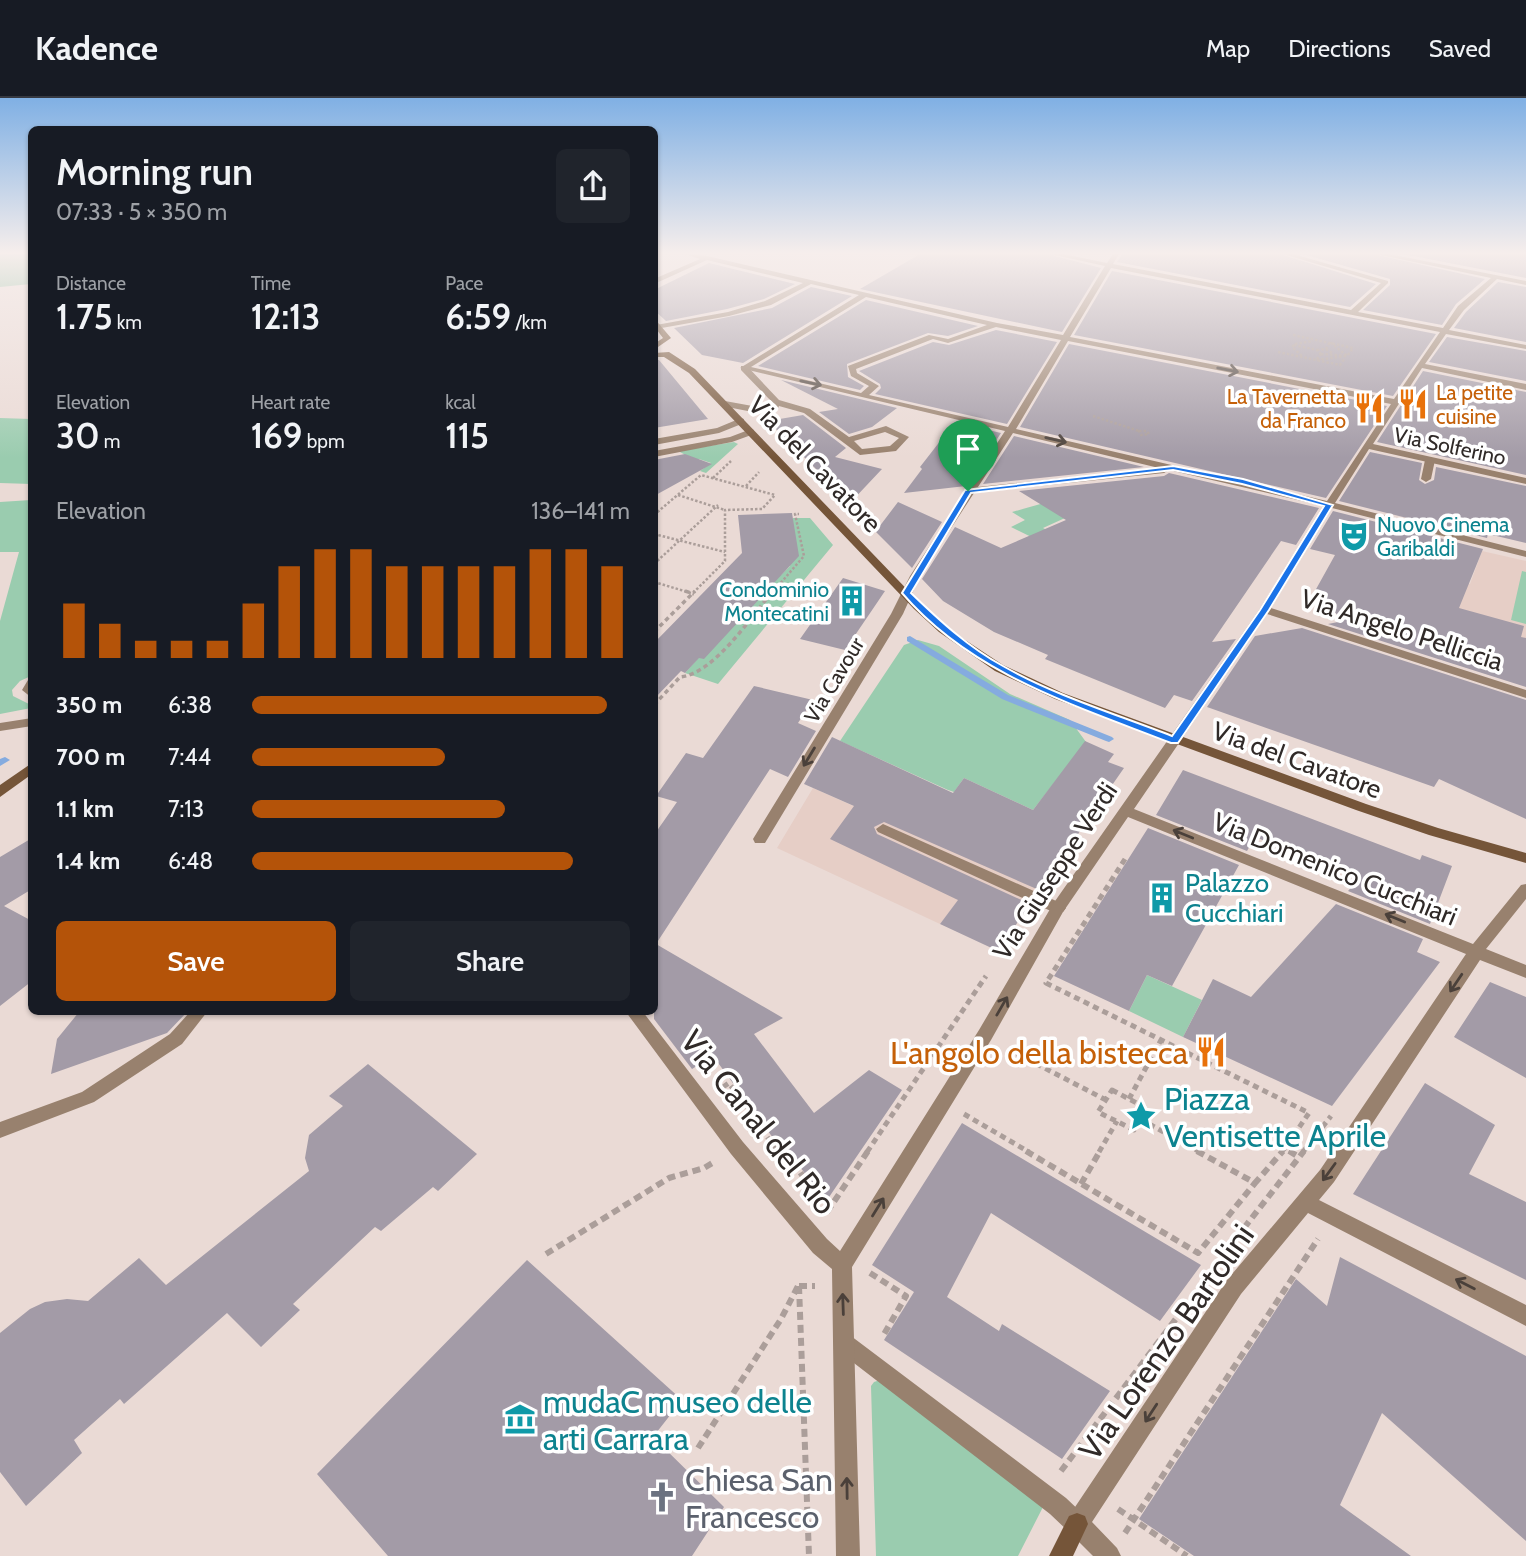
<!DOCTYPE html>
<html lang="en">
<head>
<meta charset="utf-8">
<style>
	:root { --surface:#171b24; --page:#20242c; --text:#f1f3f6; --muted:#9ea1a6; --line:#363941; --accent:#b45309 }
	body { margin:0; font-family:Cabin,sans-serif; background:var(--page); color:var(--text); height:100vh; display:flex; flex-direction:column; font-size:26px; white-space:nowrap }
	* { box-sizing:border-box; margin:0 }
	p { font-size:23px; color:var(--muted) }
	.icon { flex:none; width:38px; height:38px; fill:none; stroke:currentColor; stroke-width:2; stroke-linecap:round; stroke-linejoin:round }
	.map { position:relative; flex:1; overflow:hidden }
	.sheet { position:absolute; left:28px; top:28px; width:630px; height:889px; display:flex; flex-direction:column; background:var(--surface); border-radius:10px; box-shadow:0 2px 5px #0004 }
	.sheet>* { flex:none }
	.pin { position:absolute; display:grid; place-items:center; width:60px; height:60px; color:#fff; margin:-72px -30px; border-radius:50% 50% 50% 0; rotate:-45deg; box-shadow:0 0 7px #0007 }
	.pin .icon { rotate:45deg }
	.round { display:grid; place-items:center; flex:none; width:74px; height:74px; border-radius:10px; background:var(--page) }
	.summary { display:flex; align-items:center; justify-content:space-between; height:119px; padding:0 28px }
	h1 { font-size:38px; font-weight:600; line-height:52px }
	.figures { display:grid; grid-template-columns:repeat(3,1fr); gap:10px; height:119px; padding:7px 28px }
	.figures div { display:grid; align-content:center }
	.figures b { font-size:35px; font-weight:600 }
	.figures small { font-size:19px; font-weight:400 }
	.figures p { font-size:19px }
	.chart { height:196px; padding:14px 28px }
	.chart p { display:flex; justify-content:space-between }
	.chart svg { width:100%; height:126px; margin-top:7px; stroke:var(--accent); stroke-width:6 }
	.button { display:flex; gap:14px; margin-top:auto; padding:14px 28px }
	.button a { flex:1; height:80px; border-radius:10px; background:var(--accent); color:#fff; font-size:28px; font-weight:600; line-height:80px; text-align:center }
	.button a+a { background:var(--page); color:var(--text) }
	ul { padding:0 28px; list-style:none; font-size:23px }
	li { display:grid; grid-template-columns:112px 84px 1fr; align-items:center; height:52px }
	li i { height:18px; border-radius:9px; background:var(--accent) }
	header { display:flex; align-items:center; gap:42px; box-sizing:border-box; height:98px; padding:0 35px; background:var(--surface); border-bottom:2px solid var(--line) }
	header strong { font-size:33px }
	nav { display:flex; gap:38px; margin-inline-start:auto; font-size:24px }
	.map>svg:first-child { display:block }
	.built { fill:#e6cec6 }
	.green { fill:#9accaf }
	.forest { fill:#72b48f }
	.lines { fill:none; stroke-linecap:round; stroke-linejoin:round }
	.stream { fill:#85abdf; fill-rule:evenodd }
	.building { fill:#a39ba7 }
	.path-far3 { stroke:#ab9e9a; stroke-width:2.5; stroke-dasharray:2.5 2; stroke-linecap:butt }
	.path-far2 { stroke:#ab9e9a; stroke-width:3.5; stroke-dasharray:4.5 3.5; stroke-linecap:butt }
	.path-far1 { stroke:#ab9e9a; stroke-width:5; stroke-dasharray:6 4.5; stroke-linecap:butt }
	.path { stroke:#ab9e9a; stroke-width:6; stroke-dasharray:8 5; stroke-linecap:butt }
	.lane { fill:#98816e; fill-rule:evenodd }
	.street { fill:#98816e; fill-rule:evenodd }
	.secondary { fill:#755539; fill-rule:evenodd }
	.oneway { stroke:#4a403a }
	.route { fill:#1a73e8; stroke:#fff; stroke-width:2; fill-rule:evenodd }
	.labels { text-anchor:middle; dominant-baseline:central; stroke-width:7; stroke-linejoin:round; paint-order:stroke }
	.far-food-label { font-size:21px; fill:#c56008; stroke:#fff; text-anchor:start }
	.far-street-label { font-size:21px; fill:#302a28; stroke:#fff }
	.far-culture-label { font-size:21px; fill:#0d838f; stroke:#fff; text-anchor:start }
	.street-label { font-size:26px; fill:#302a28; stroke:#fff }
	.culture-label { font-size:26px; fill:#0d838f; stroke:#fff; text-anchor:start }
	.near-food-label { font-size:32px; fill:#c56008; stroke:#fff; text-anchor:end }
	.near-culture-label { font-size:32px; fill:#0d838f; stroke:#fff; text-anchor:start }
	.near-street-label { font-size:32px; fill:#302a28; stroke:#fff }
	.near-worship-label { font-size:32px; fill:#5b616d; stroke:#fff; text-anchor:start }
</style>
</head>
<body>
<header>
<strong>Kadence</strong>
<nav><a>Map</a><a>Directions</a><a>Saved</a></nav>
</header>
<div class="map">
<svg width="1526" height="1458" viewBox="0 0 1526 1458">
	<rect width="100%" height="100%" fill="#eadad5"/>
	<path class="built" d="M1482 453 1526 463V574L1408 497 1456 483 1470 486Z
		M813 690 1040 791 1028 809 973 783 940 826 777 750Z"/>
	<path class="green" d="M0 320 31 321V386L0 385Z
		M734 344 738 346 706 375 700 373 711 365 699 361 695 362 678 353Z
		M31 402V578L20 583 12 592 13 598 31 607V610L0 616V523L19 454H0V404Z
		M1044 405 1065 420 1043 430 1072 445 1058 452 1011 429 1025 422 1012 414Z
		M793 420H810L833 447 718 586 685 575 738 515 745 517 776 476 781 477 790 468Z
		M1522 473 1526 474V526L1511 522Z
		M918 542 939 548 1010 596 1070 622 1086 644 1033 712 964 680 954 694 948 692 840 643 904 547Z
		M1147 877 1202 902 1183 939 1129 913Z
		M880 1282 1043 1409 1018 1458H876L871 1288 874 1284Z"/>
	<path class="forest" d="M0 156H28L31 158V186L0 189Z"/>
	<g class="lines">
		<path class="stream" d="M910 538 1008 597 1112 639 1114 641 1109 644 1106 643 1002 601 907 543V539Z
			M5 659 10 662 0 668V661Z"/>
	</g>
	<path class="building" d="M920 156H1047L1101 170 1062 234 860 191Z
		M1122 156H1280L1376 186 1350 209 1117 164Z
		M1303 156H1373L1485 181 1456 206 1442 227 1363 212 1390 187V181Z
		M1403 156H1526V180Z
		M709 165 795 186 764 201 727 211 666 223 654 212V192Z
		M1112 173 1436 236 1393 298 1074 237Z
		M1498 184 1526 189V244L1454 230 1466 214Z
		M811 189 852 198 743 265 702 257 674 230 772 210Z
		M866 202 978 228 948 238 928 235 847 266 848 279 864 288 860 292 758 268Z
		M996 232 1057 244 1007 326 875 296 881 290 880 286 859 273 933 244 949 247Z
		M1447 239 1526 253V283L1429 264Z
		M1069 246 1387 308 1326 400 1020 329Z
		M654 262H659L708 321 654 330Z
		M1423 273 1526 294V377L1377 344Z
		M781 282 897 310 872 329 849 336 819 314 838 311Z
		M803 317 846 350 835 359 882 371 850 405 768 323Z
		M955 324 1001 335 966 388 904 395 922 371 920 369Z
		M1014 338 1144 369 983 386Z
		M1370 354 1422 365 1419 382 1425 386 1434 382 1436 369 1526 388V445L1488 436 1487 440 1339 403Z
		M685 356 712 366 654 398V362Z
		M1169 375 1319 410 1296 447 1281 443 1212 544 1236 541 1192 603 1174 597 1165 610 1045 561 1048 557 994 534 943 503 922 481 955 429 1001 450 1066 422 1019 393 1164 378Z
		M898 404 942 424 912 470 867 425 879 429Z
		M1333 413 1483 451 1459 510 1524 528 1521 539 1526 540V589L1328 526 1343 523 1315 493 1335 457 1310 451Z
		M792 415 799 458 704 561 699 560 685 575 681 573 654 601V545L742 455 738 417Z
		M843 480 885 493 845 552 800 541Z
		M1302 530 1526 602V721L1439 681 1434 689 1207 609 1255 538Z
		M754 588 813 602 798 625 816 633 788 679 770 671 656 846 783 920 754 936 814 1015 869 972 902 992 825 1105 781 1041 776 1044 713 958 692 971 654 921V737L677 704 656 698 686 655 703 660Z
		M832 639 953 695 964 680 1033 712 1085 643 1114 656 1108 664 1124 670 1039 792 884 724 874 729 877 736 1030 806 998 853 940 826 958 802 830 741 854 708 804 686Z
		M1183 672 1420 762 1422 757 1452 768 1430 826 1348 793 1360 780 1255 739 1247 753 1156 717Z
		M1148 730 1239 767 1172 888 1147 877 1129 913 1054 878Z
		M32 740V791L4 808 32 823V883L0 908V759Z
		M1336 806 1423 841 1417 854 1440 864 1332 1008 1183 939 1213 881 1251 899Z
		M1490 884 1526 899V980L1454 939Z
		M79 914H187L167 935 51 976 57 941Z
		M368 966 477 1056 438 1093 433 1089 381 1133 375 1129 293 1206 300 1212 261 1249 227 1215 124 1306 120 1301 74 1342 82 1355 26 1408 0 1374V1235L30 1211 45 1204 67 1201 88 1203 139 1160 166 1187 309 1073 305 1060 309 1037 343 1008 329 998Z
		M1425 985 1495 1027 1469 1076 1526 1104V1182L1353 1096Z
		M962 1025 1201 1167 1160 1223 991 1115 947 1199 999 1233 1002 1226 1110 1293 1062 1361 884 1242 914 1194 872 1167Z
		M1340 1159 1526 1258V1443L1382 1315 1340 1407 1411 1458H1194L1139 1421 1296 1181 1327 1208Z
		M527 1162 682 1302 653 1339 724 1409 692 1458H388L317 1376Z"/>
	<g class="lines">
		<path class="path-far3" d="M1293 237 1353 250 1348 257
			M1295 246 1313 243
			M1294 247 1317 252 1321 256
			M1294 247 1292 249 1302 258
			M1326 251 1330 244 1347 258
			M1317 252 1326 251 1332 255
			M1278 254 1340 267 1345 260
			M1321 256 1347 258 1316 262Z
			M1093 318 1139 333
			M1139 333H1147L1149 336 1141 337Z
			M713 380 731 363
			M746 388 759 374
			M678 397 725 412
			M654 417 701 377 775 397 762 411 725 412V463L693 495
			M654 436 725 454
			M654 466 718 407
			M654 484 691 495
			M772 495 804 458 795 416H799"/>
		<path class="path-far2" d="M685 493 694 496
			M654 534 695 493
			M654 607 680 579C714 576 751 519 773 493"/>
		<path class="path-far1" d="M1125 761 1046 885 1309 1015 1285 1050
			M1008 951 1106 1002
			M723 989 729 985 775 1050 782 1046 787 1054
			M1112 992 1146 1010 1134 1032 1098 1014Z
			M1129 1001 1161 942
			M964 1016 1029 1054
			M1140 1021 1200 1054
			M867 1054 986 878
			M1099 1054 1117 1023
			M1281 1054 1285 1050 1292 1054
			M1303 1054 1331 1018"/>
		<path class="path" d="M786 1053 814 1095
			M1026 1053 1198 1155 1255 1085
			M1197 1053 1255 1085 1283 1053
			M1289 1053 1299 1059
			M1081 1086 1100 1053
			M827 1114 868 1053
			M1244 1130 1304 1053
			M546 1156 669 1080 704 1070 716 1063
			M870 1175 906 1198 883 1238
			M799 1188 809 1458
			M799 1188H815
			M698 1350 781 1221 798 1188
			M1061 1373 1178 1218
			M1118 1411 1187 1458
			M1125 1435 1318 1141"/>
		<path class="lane" d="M741 268H747L779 302 810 311 849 339 886 328 909 339 896 353 860 357 804 315 779 308 777 312 758 315 722 308V304L725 303 758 309 770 308 772 304 741 272ZM885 334 899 340 890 348 862 351 854 343Z
			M741 320 744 321V325L719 335 654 347V341L717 330Z
			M751 331 754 332V336L732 344 654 359V353L730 339Z
			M1430 359 1435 362 1431 381 1426 384 1421 381 1425 362Z
			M32 581V600L22 592 28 582Z
			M883 726 1063 806 1066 810 1063 814H1053L878 734 876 731Z
			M844 1235 851 1238 1066 1400 1085 1418 1088 1426 1085 1434 1077 1437 1069 1434 1050 1416 837 1252 834 1245 837 1238Z"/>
		<path class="street" d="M685 156 707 158 997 225 1063 237 1105 168 1050 156H1063L1107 165 1113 156H1119L1113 166 1351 212 1381 185 1283 156H1293L1388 183V185L1358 214 1443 230 1458 208 1491 180 1376 156H1389L1526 183V187L1497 181 1464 212 1449 232 1526 247V251L1446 236 1425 266 1526 286V292L1422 270 1373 346 1526 380V386L1369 351 1335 405 1526 453V459L1332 410 1271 510 1526 592V600L1267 516 1134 711 1473 846 1521 787 1526 786V801L1486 851 1526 867V880L1480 862 1334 1084 1319 1102 1526 1207V1228L1308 1115 1241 1196 1092 1424 1117 1450 1121 1458H1093L1069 1434 1066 1426 1069 1418 1227 1182 1320 1072 1466 856 1128 719 1063 814 991 942 852 1169 860 1458H836L832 1171 813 1155 731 1056 626 914H643L743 1044 827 1141 840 1153 979 932 1053 806 1259 512 1323 408 1169 372 1164 375 974 395 920 478 903 516 765 745H755L753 741 891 516 910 478 964 395 963 393 968 390 1005 333 740 270 859 197 811 186 771 207 729 218 656 231V227L728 214 765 203 803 185 707 162 654 186V181L700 161ZM1111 170 1440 234 1394 301 1070 239ZM866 199 987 227 948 241 929 237 848 268 851 278 869 288 861 295 751 269ZM996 229 1061 242 1008 329 869 297 879 288 857 275 856 271 933 241 948 245ZM1068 243 1391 306 1327 403 1016 331ZM1013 335 1159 370 978 389Z
			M32 620V628L0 633V625Z
			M190 914H207L182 946 94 1004 0 1040V1024L82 994 170 936Z"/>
		<path class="secondary" d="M654 220 671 240 658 249 654 246 663 240 654 228Z
			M669 254 695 271 922 507 947 530 1003 567 1063 595 1366 706 1438 730 1526 755V765L1429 737 1356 712 1055 601 995 573 939 534 914 511 689 275 664 259H654V255Z
			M32 665V676L0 699V687Z
			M1077 1415 1085 1418 1088 1426 1073 1458H1049L1069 1418Z"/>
	</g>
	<defs><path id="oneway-shaft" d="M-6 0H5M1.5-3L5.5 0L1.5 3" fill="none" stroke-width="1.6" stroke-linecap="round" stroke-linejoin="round" transform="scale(1.75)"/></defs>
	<g class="oneway">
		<use href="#oneway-shaft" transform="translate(1228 272) rotate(11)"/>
		<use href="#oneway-shaft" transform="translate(811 285) rotate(12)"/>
		<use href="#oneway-shaft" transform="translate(1056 342) rotate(13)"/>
		<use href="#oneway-shaft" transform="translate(809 659) rotate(121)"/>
		<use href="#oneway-shaft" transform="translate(1183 736) rotate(-158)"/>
		<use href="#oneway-shaft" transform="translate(1395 820) rotate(-158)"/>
		<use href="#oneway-shaft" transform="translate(1456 885) rotate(124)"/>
		<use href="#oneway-shaft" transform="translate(1002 908) rotate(-60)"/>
		<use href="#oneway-shaft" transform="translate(1329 1074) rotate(126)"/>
		<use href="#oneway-shaft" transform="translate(878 1109) rotate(-58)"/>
		<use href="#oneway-shaft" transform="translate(1465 1186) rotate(-153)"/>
		<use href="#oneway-shaft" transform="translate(843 1206) rotate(-92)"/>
		<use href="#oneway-shaft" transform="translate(1151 1315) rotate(123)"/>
		<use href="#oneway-shaft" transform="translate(847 1390) rotate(-91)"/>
	</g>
	<linearGradient id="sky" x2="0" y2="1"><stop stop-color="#80b0e4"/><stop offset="0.43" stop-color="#f6eeec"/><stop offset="1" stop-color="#f6eeec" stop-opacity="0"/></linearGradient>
	<rect width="1526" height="360" fill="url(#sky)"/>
	<path class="route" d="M1173 368 1243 381 1333 407 1269 512 1178 645H1171C1074 607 971 576 902 495L965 392ZM1173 372 1242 386 1324 408 1260 512 1172 638C1116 616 1056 598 1003 568 968 549 939 522 911 495L971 395Z"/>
	<defs>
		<g id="restaurant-bare" transform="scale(2.415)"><path d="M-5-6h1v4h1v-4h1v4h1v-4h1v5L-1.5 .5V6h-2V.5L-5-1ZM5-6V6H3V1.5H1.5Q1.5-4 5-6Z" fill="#e8710a" stroke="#fff" stroke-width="2.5" paint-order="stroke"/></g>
		<g id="theatre-bare" transform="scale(2.415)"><path d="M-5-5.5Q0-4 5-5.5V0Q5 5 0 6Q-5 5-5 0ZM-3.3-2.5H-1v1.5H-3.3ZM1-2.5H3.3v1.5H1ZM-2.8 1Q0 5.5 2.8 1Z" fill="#0f9aa8" stroke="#fff" stroke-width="2.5" paint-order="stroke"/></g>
		<g id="building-bare" transform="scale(2.415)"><path d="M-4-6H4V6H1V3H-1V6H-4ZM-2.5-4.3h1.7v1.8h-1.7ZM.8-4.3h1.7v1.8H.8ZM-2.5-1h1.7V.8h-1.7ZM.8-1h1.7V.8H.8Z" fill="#0f9aa8" stroke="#fff" stroke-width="2.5" paint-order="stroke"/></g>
		<g id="sight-bare" transform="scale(2.415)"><path d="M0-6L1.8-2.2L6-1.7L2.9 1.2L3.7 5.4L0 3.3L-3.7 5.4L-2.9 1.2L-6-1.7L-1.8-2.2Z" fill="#0f9aa8" stroke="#fff" stroke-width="2.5" paint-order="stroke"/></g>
		<g id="museum-bare" transform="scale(2.415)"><path d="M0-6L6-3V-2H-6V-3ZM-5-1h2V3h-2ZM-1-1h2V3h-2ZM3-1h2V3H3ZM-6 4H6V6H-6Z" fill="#0f9aa8" stroke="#fff" stroke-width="2.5" paint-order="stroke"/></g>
		<g id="church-bare" transform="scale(2.415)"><path d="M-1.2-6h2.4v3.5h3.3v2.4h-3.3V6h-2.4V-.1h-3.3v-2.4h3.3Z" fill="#6b7280" stroke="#fff" stroke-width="2.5" paint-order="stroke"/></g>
	</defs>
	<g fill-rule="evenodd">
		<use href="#restaurant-bare" x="1413" y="306"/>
		<use href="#restaurant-bare" x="1369" y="310"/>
		<use href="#theatre-bare" x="1354" y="438"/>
		<use href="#building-bare" x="852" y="503"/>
		<use href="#building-bare" x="1162" y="800"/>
		<use href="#restaurant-bare" x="1211" y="954"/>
		<use href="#sight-bare" x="1141" y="1018"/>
		<use href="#museum-bare" x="520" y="1321"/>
		<use href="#church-bare" x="662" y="1399"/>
	</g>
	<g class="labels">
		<g class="far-food-label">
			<text x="1436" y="294">La petite<tspan x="1436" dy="24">cuisine</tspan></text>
			<text x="1346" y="298" text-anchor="end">La Tavernetta<tspan x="1346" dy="24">da Franco</tspan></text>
		</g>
		<g class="far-street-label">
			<text transform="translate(1450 348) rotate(12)">Via Solferino</text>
			<text transform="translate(834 582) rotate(-59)">Via Cavour</text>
		</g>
		<g class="far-culture-label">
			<text x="1377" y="426">Nuovo Cinema<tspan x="1377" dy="24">Garibaldi</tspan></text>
			<text x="829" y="491" text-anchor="end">Condominio<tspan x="829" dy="24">Montecatini</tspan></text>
		</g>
		<g class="street-label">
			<text transform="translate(815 366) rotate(46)">Via del Cavatore</text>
			<text transform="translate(1402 532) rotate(18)">Via Angelo Pelliccia</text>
			<text transform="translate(1297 662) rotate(20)">Via del Cavatore</text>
			<text transform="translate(1335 771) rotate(22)">Via Domenico Cucchiari</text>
			<text transform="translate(1055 773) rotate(-57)">Via Giuseppe Verdi</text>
		</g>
		<g class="culture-label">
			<text x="1185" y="785">Palazzo<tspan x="1185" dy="30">Cucchiari</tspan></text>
		</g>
		<g class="near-food-label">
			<text x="1188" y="954">L'angolo della bistecca</text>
		</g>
		<g class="near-culture-label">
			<text x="1164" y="1000">Piazza<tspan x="1164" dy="37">Ventisette Aprile</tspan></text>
			<text x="543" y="1303">mudaC museo delle<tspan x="543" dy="37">arti Carrara</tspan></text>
		</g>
		<g class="near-street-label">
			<text transform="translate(759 1024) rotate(51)">Via Canal del Rio</text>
			<text transform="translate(1166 1244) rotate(-55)">Via Lorenzo Bartolini</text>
		</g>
		<g class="near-worship-label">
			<text x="685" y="1381">Chiesa San<tspan x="685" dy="37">Francesco</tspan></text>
		</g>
	</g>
</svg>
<div class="pin" style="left:968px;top:393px;background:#1e9e55"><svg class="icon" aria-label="arrive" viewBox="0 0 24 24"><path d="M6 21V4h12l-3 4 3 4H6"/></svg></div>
<section class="sheet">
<div class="summary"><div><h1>Morning run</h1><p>07:33 · 5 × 350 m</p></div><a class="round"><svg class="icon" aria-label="share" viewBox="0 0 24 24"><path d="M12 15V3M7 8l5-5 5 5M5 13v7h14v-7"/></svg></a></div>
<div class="figures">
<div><p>Distance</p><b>1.75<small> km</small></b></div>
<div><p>Time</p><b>12:13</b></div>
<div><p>Pace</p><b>6:59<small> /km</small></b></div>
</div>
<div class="figures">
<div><p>Elevation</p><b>30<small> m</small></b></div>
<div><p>Heart rate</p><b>169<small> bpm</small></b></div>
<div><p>kcal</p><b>115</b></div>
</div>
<div class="chart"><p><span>Elevation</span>136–141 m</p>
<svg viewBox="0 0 160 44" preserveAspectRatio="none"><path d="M5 44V25M15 44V32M25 44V38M35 44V38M45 44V38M55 44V25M65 44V12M75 44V6M85 44V6M95 44V12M105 44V12M115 44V12M125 44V12M135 44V6M145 44V6M155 44V12"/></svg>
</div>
<ul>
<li><b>350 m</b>6:38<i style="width:94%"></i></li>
<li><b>700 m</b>7:44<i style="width:51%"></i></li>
<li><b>1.1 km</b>7:13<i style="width:67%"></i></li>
<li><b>1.4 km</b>6:48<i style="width:85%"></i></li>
</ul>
<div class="button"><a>Save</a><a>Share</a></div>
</section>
</div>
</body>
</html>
